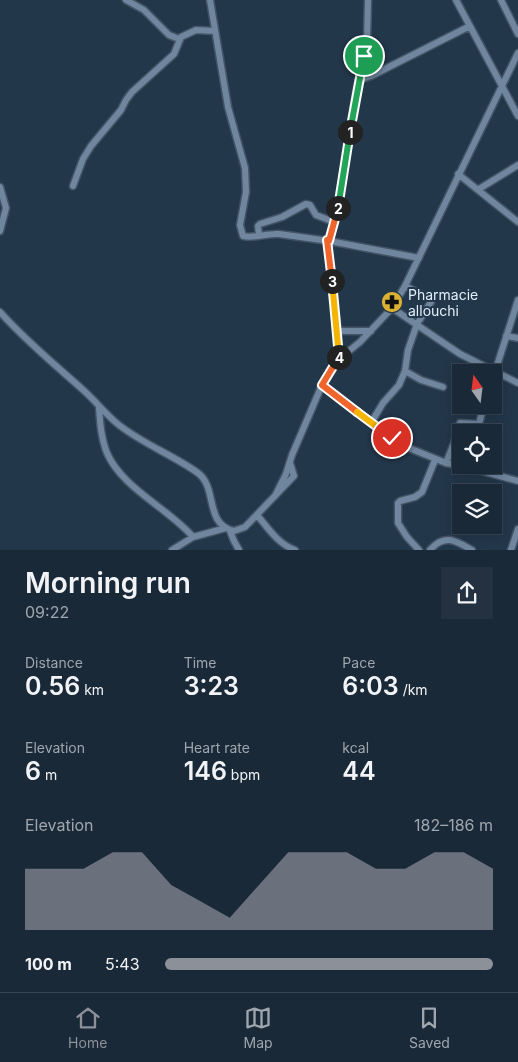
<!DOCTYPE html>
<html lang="en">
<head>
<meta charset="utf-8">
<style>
	:root { --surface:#1a2938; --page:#233140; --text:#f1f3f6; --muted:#9fa6ae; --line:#384553; --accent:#8c9099 }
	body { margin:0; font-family:Inter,sans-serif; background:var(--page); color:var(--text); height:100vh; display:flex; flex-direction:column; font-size:19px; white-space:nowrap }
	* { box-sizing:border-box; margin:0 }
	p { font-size:16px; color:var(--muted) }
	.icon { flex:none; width:28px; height:28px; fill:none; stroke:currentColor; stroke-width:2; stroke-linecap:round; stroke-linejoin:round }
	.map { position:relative; height:550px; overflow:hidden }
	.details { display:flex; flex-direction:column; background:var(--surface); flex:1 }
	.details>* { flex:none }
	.needle { width:32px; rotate:346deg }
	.fabs { position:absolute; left:452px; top:364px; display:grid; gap:10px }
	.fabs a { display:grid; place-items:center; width:50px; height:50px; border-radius:0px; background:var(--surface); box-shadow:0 2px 12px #0003,0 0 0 1px var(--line); font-size:25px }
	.pin { position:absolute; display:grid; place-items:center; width:42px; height:42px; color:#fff; margin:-21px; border:2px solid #fff; border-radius:50%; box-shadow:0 1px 5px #0007 }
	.km { position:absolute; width:25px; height:25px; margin:-12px; border-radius:50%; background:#222; color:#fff; font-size:14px; line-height:25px; text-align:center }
	.round { display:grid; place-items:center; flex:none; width:52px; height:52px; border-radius:0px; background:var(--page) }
	.headline { display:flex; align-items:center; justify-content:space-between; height:85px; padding:0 25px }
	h1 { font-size:28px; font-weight:600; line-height:38px }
	.figures { display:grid; grid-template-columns:repeat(3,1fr); gap:8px; height:85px; padding:5px 25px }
	.figures div { display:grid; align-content:center }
	.figures b { font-size:25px; font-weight:600 }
	.figures small { font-size:14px; font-weight:400 }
	.figures p { font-size:14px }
	.chart { height:140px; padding:10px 25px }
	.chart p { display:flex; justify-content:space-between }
	.chart svg { width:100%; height:90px; margin-top:5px; fill:var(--accent); opacity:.7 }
	ul { padding:0 25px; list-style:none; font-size:16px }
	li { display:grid; grid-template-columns:80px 60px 1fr; align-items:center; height:38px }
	li i { height:12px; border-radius:6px; background:var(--accent) }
	.menu { display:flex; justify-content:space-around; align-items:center; height:70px; border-top:1px solid var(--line); background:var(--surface); font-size:14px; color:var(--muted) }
	.menu a { display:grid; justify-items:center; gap:2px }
	.menu .current { color:var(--accent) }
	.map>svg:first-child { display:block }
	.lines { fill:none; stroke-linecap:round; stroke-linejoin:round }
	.minor-casing { stroke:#425465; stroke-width:9 }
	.minor { stroke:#6f869e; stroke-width:6 }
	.split-1-casing { stroke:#fff; stroke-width:10 }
	.split-2-casing { stroke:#fff; stroke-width:10 }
	.split-3-casing { stroke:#fff; stroke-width:10 }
	.split-4-casing { stroke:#fff; stroke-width:10 }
	.split-5-casing { stroke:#fff; stroke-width:10 }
	.split-6-casing { stroke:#fff; stroke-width:10 }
	.split-1 { stroke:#22a559; stroke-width:6 }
	.split-2 { stroke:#22a559; stroke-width:6 }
	.split-3 { stroke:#f0652b; stroke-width:6 }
	.split-4 { stroke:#f5b400; stroke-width:6 }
	.split-5 { stroke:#f0652b; stroke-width:6 }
	.split-6 { stroke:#f5b400; stroke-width:6 }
	.labels { text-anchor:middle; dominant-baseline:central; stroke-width:4; stroke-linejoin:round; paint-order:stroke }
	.poi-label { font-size:14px; fill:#e1eefb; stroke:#23374b; text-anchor:start }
</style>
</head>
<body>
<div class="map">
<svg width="518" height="550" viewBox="0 0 518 550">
	<rect width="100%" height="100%" fill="#23374b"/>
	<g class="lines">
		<g class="minor-casing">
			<path id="minor" d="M126 0 144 10 169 35 179 39
				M210 0 228 107 245 168 246 192 240 225 243 236C254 239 267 233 279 234L329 241 419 258
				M456 0 518 116
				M501 0 518 34
				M359 80 371 76 470 26
				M458 174 518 222
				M73 186 83 159 91 146 121 110 126 100 132 92 174 54 181 37 196 30 215 31
				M0 187 6 208 0 231
				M479 189 518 165
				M259 235 258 226 260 224 282 217 306 204 310 205 316 215 334 222
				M327 241 338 333 339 359
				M329 241 338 208 356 93 367 41 368 0
				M392 308 460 354 518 383
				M0 312C25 340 53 363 81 388 95 400 105 414 119 425 143 444 173 455 198 473 218 488 204 524 234 531L245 527 294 476 290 463
				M338 331H371
				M506 336 518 338
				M405 371 421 380 443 387
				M494 375 518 300
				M322 385 350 407 404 446 446 463 467 467 518 481
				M99 407C100 422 101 438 107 453 122 488 168 508 193 537
				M371 423 383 403 399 385 405 371 408 350 417 324 431 302 427 297 405 286
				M446 463 454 443 460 423 479 424 484 405
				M275 496 286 474 292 455 322 385 339 359 360 342 392 308 405 286 518 53
				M257 515C268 528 278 544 295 550
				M230 531 234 541 239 550
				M172 550 193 537 226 528
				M419 550 407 537 398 523V503L400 501 415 497 422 492 435 460
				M430 550C445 533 456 541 472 550
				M511 550 518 529"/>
		</g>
		<use href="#minor" class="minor"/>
	</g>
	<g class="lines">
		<g class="split-1-casing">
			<path id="split-1" d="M350 132 364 56"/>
		</g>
		<g class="split-2-casing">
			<path id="split-2" d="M338 208 350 132"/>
		</g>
		<g class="split-3-casing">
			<path id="split-3" d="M332 281 327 240 329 241 338 208"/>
		</g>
		<g class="split-4-casing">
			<path id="split-4" d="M332 281 339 357"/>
		</g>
		<g class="split-5-casing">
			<path id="split-5" d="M339 357 322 385 357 412"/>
		</g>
		<g class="split-6-casing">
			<path id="split-6" d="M357 412 392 438"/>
		</g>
		<use href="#split-1" class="split-1"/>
		<use href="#split-2" class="split-2"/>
		<use href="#split-3" class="split-3"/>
		<use href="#split-4" class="split-4"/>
		<use href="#split-5" class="split-5"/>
		<use href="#split-6" class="split-6"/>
	</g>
	<defs>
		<g id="pharmacy-disc" transform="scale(1.125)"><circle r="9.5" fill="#dcb233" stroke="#23374b"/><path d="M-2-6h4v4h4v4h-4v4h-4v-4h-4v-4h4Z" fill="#111"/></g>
	</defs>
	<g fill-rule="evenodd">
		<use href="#pharmacy-disc" x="392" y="302"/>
	</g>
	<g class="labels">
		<g class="poi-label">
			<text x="408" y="294">Pharmacie<tspan x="408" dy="16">allouchi</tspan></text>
		</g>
	</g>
</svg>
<div class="fabs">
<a><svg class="needle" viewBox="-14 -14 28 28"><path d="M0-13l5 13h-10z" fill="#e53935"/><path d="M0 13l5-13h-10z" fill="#9fa6ae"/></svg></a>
<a><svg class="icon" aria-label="locate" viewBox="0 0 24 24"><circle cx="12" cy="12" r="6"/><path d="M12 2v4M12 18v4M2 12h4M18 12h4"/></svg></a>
<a><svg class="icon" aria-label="layers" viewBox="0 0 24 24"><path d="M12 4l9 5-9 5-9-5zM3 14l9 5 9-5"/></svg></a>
</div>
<div class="pin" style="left:364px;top:56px;background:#1e9e55"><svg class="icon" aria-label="arrive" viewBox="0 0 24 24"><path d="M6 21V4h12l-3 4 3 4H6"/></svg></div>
<div class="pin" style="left:392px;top:438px;background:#d93025"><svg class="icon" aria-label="check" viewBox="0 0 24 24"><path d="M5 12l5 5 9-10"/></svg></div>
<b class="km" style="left:350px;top:132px">1</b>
<b class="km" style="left:338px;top:208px">2</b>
<b class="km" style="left:332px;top:281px">3</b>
<b class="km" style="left:339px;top:357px">4</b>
</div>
<section class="details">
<div class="headline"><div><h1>Morning run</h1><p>09:22</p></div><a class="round"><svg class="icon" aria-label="share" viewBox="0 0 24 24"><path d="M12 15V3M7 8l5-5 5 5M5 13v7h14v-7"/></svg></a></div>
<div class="figures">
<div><p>Distance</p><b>0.56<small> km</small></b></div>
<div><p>Time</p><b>3:23</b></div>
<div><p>Pace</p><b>6:03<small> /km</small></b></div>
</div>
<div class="figures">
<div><p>Elevation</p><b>6<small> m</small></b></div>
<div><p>Heart rate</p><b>146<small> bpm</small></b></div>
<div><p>kcal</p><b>44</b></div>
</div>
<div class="chart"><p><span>Elevation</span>182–186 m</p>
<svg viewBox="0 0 160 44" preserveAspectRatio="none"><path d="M0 44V14L10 14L20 14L30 6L40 6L50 22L60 30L70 38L80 22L90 6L100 6L110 6L120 14L130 14L140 6L150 6L160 14V44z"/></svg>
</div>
<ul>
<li><b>100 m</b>5:43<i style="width:100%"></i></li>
</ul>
</section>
<nav class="menu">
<a class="current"><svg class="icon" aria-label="home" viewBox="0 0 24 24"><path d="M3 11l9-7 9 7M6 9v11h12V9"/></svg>Home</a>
<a><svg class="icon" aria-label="map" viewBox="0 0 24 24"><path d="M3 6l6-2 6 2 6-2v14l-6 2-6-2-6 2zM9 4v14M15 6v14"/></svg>Map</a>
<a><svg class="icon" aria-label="saved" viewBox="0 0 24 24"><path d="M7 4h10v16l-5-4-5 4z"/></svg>Saved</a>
</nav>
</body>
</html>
